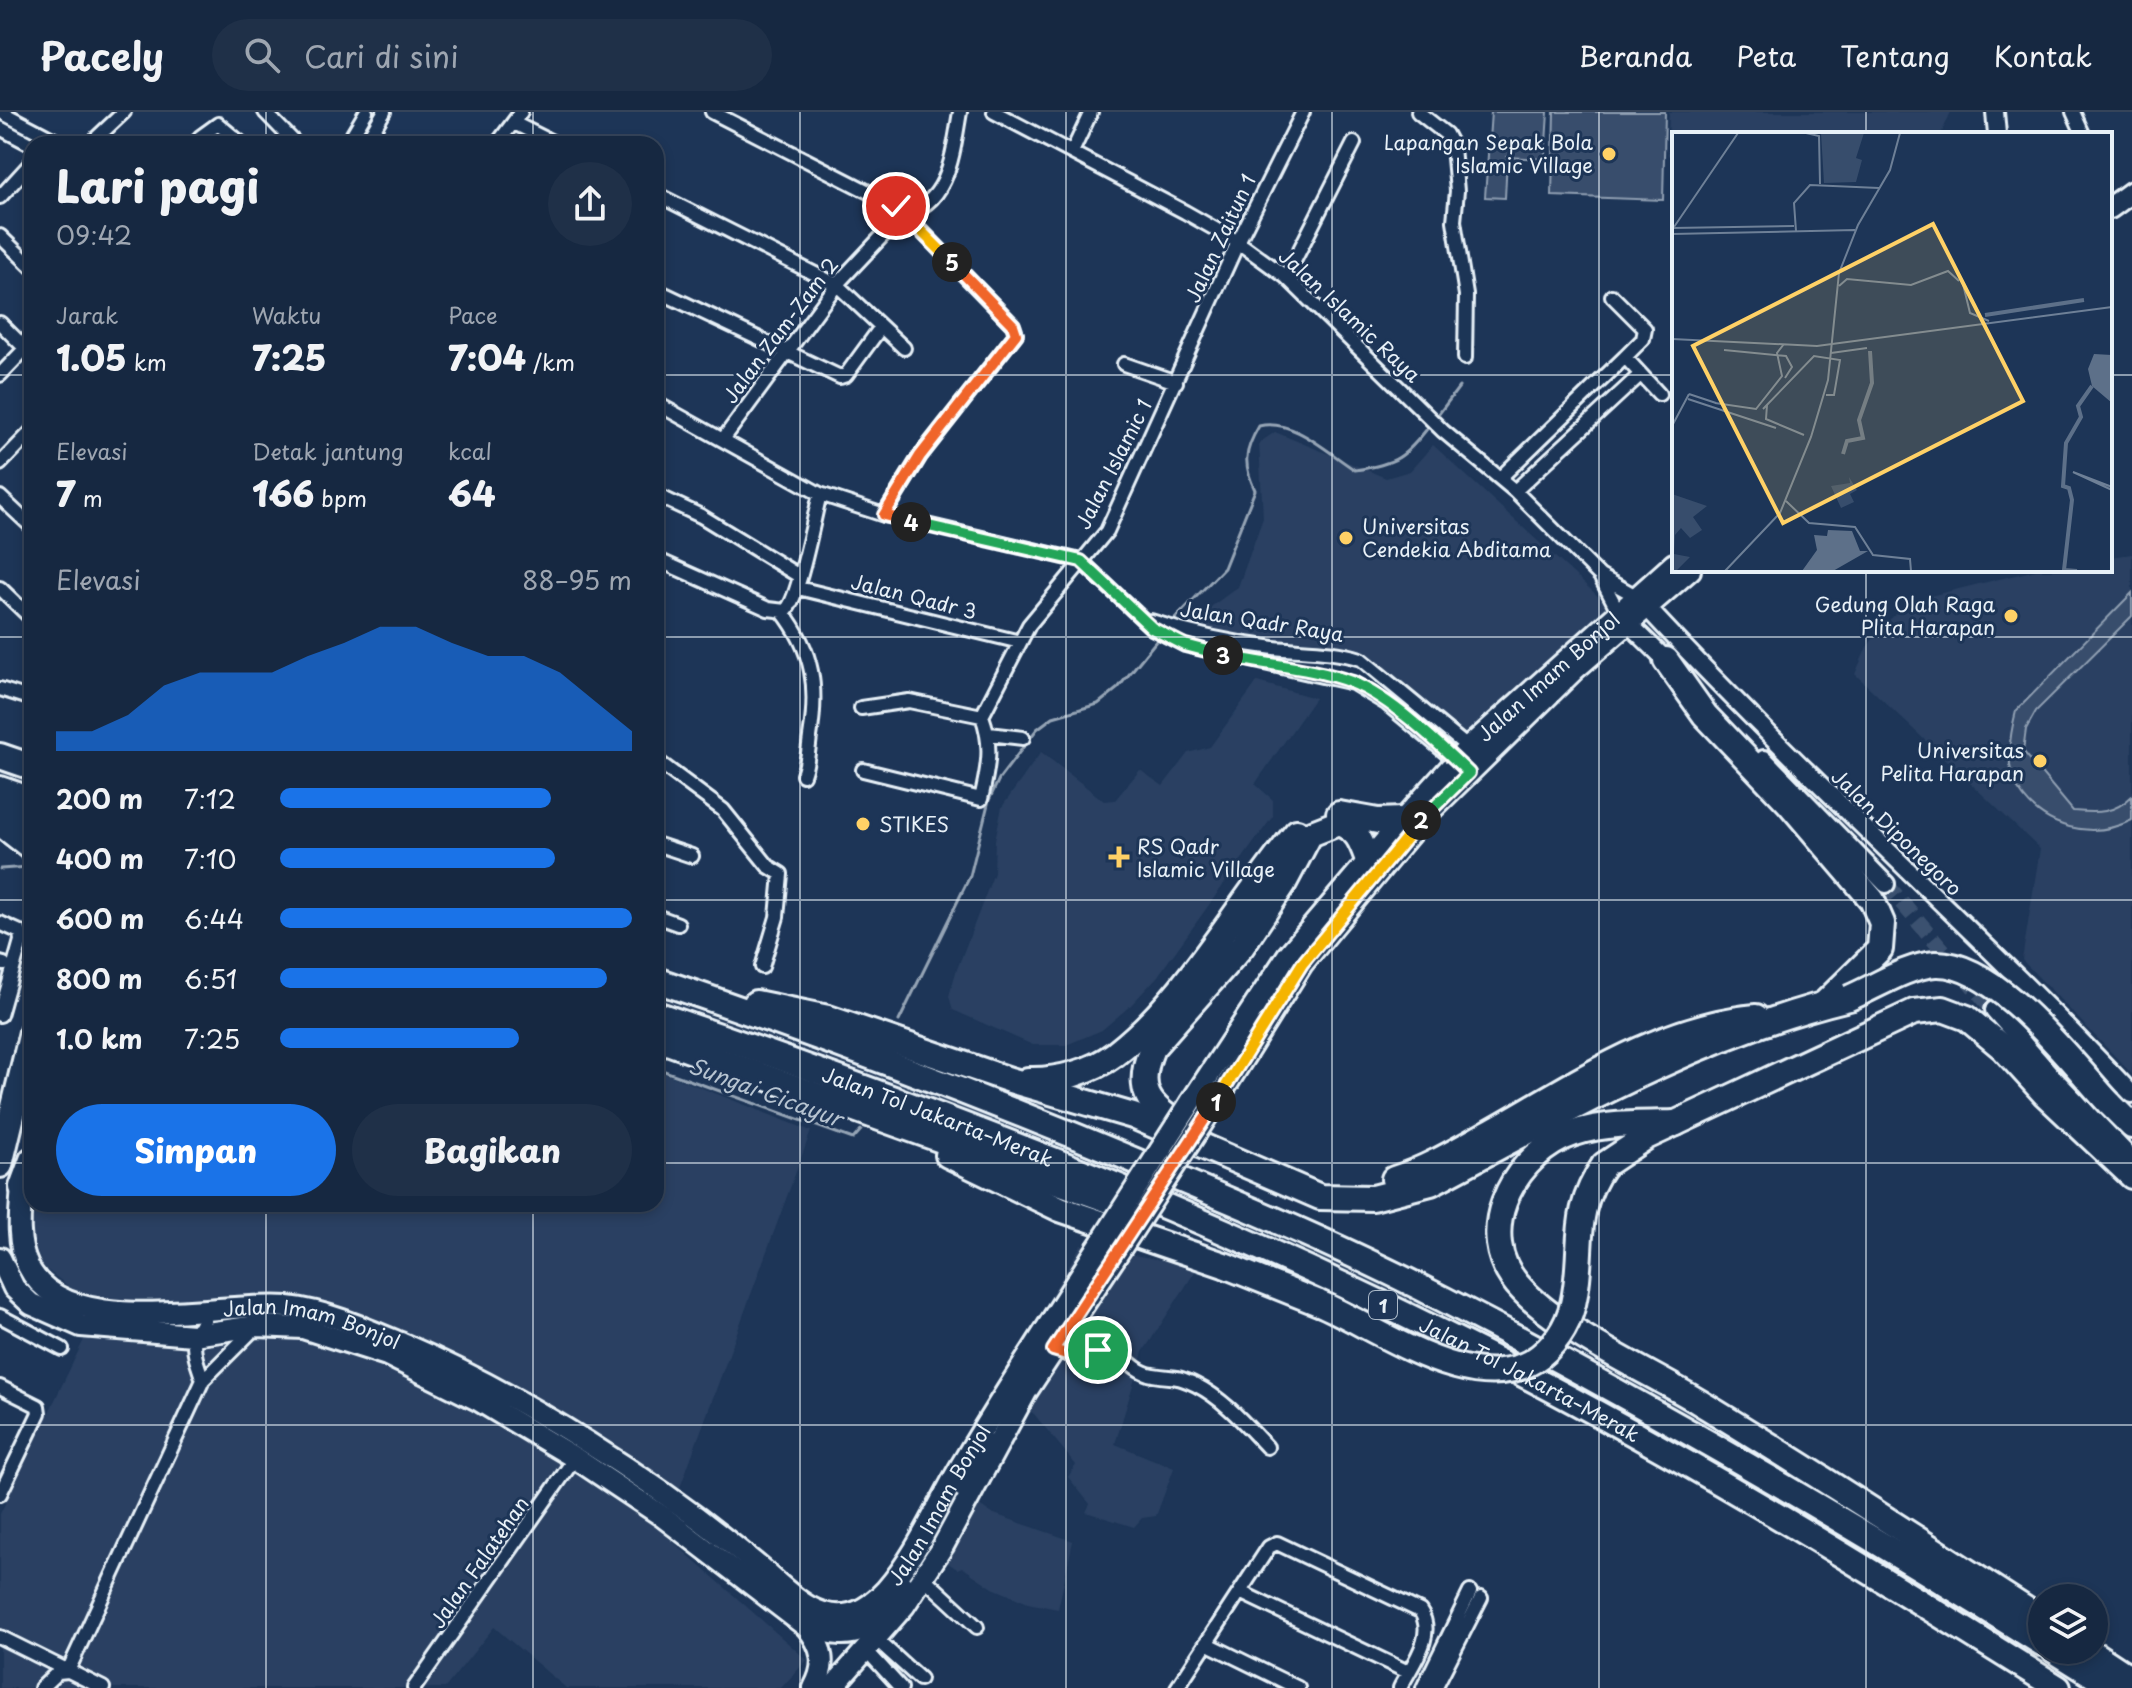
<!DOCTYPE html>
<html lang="id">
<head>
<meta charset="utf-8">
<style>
	:root { --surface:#162841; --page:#1f3048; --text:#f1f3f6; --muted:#9ea6b1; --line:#35445a; --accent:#1a73e8 }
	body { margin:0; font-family:"Playpen Sans",sans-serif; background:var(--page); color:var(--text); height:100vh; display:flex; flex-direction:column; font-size:30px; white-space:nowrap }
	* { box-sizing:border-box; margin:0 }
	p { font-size:26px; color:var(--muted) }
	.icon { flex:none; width:44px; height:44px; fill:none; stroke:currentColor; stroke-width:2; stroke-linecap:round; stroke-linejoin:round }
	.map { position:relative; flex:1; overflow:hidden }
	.panel { position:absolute; left:24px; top:24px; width:640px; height:1076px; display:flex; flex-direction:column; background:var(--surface); border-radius:24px; box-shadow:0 4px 12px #0003,0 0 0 2px var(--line) }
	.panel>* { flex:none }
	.buttons { position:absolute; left:2028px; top:1472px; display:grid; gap:16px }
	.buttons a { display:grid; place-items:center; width:80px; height:80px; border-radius:50%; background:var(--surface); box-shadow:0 4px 12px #0003,0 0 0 2px var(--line); font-size:40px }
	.pin { position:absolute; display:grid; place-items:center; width:68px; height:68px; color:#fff; margin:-34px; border:4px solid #fff; border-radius:50%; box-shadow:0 2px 8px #0007 }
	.km { position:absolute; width:40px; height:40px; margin:-20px; border-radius:50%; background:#222; color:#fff; font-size:22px; line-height:40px; text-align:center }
	.round { display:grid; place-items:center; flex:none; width:84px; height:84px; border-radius:42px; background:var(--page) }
	.summary { display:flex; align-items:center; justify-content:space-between; height:136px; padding:0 32px }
	h1 { font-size:44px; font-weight:800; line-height:60px }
	.figures { display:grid; grid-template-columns:repeat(3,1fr); gap:12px; height:136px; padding:8px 32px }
	.figures div { display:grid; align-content:center }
	.figures b { font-size:34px; font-weight:800 }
	.figures small { font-size:22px; font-weight:400 }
	.figures p { font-size:22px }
	.chart { height:224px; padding:16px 32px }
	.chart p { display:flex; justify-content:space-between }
	.chart svg { width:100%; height:144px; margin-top:8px; fill:var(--accent); opacity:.7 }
	.button { display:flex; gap:16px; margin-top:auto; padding:16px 32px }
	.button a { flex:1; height:92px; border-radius:48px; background:var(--accent); color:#fff; font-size:32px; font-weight:800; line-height:92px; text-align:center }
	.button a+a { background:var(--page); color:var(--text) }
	ul { padding:0 32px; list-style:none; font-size:26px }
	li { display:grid; grid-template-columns:128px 96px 1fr; align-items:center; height:60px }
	li i { height:20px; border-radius:10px; background:var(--accent) }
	header { display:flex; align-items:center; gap:48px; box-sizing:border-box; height:112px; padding:0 40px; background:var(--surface); border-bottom:2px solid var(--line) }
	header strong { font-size:38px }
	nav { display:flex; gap:44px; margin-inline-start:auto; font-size:28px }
	.search { width:560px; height:72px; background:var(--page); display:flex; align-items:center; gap:20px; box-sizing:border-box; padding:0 28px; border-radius:44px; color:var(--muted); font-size:30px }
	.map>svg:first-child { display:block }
	.built { fill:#2a4162 }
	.green { fill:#374d6c; stroke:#909fb2; stroke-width:2 }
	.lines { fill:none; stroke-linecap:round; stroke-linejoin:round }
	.stream { stroke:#95a4b5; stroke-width:3 }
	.minor-tunnel { stroke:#3b516f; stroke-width:12; stroke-dasharray:12 6; stroke-linecap:butt }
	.tertiary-tunnel { stroke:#3b516f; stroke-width:16; stroke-dasharray:16 8; stroke-linecap:butt }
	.minor-casing { stroke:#e8f1f8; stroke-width:18 }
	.tertiary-casing { stroke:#e8f1f8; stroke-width:22 }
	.primary-casing { stroke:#e8f1f8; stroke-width:26 }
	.motorway-casing { stroke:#e8f1f8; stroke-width:30 }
	.minor { stroke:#1d3557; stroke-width:12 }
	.tertiary { stroke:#1d3557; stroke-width:16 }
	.primary { stroke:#1d3557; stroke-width:20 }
	.motorway { stroke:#1d3557; stroke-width:24 }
	.primary-bridge-casing { stroke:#e8f1f8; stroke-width:26; stroke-linecap:butt }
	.motorway-bridge-casing { stroke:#e8f1f8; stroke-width:30; stroke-linecap:butt }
	.primary-bridge { stroke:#1d3557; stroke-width:20 }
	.motorway-bridge { stroke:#1d3557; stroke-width:24 }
	.split-1-casing { stroke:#fff; stroke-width:16 }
	.split-2-casing { stroke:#fff; stroke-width:16 }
	.split-3-casing { stroke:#fff; stroke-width:16 }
	.split-4-casing { stroke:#fff; stroke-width:16 }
	.split-5-casing { stroke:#fff; stroke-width:16 }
	.split-6-casing { stroke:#fff; stroke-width:16 }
	.split-1 { stroke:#f0652b; stroke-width:10 }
	.split-2 { stroke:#f5b400; stroke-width:10 }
	.split-3 { stroke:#22a559; stroke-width:10 }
	.split-4 { stroke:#22a559; stroke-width:10 }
	.split-5 { stroke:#f0652b; stroke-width:10 }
	.split-6 { stroke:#f5b400; stroke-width:10 }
	.grid { fill:none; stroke:#e8f1f8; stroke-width:2; stroke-opacity:0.55 }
	.poi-dot { fill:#ffd166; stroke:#1d3557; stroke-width:3 }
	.labels { text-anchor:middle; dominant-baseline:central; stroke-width:6; stroke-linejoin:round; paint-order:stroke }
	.shield { fill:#1d3557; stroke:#abb9c8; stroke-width:2 }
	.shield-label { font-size:18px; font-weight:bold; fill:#e8f1f8 }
	.poi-label { font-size:20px; fill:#e8f1f8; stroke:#1d3557; text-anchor:end }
	.street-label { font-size:20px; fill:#e8f1f8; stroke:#1d3557 }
	.water-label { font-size:22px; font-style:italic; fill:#b7c4d1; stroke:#1d3557 }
	.inset-river { fill:none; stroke:#5d7089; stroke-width:4 }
	.inset-road { fill:none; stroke:#6e8097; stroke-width:2 }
	.view { fill:#ffd166; fill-opacity:0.15; stroke:#ffd166; stroke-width:4 }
	.inset-edge { fill:none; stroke:#e8f1f8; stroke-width:4 }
</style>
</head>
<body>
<header>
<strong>Pacely</strong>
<div class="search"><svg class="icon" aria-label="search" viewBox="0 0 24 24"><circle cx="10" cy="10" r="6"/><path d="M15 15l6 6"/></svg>Cari di sini</div>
<nav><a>Beranda</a><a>Peta</a><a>Tentang</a><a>Kontak</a></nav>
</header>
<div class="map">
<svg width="2132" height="1576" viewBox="0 0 2132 1576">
	<rect width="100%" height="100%" fill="#1d3557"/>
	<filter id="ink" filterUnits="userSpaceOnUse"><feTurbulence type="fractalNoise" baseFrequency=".0125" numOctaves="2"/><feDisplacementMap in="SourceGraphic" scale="16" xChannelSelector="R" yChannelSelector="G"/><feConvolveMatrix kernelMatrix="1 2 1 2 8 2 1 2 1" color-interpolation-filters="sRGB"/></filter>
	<g filter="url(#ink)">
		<path class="built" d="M1669 0H1951L1941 22H1674V47L1668 43Z
			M1275 320 1386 366 1410 359 1433 333 1613 498 1471 626 1375 550 1322 531 1251 530 1178 519 1238 475 1263 406 1259 331Z
			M2132 442V962L2022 848 2040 737 1855 562 1867 535 1883 514 1898 500 1926 485 2036 458H2110V445Z
			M1257 570 1315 586 1255 672 1273 688V704L1157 865 1131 893 1102 918 1066 933H1033L953 898 949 884 956 860 994 761 995 728 1002 695 1041 640 1104 689 1115 688 1140 658 1163 674 1188 641 1210 635Z
			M656 958 811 1019 678 1381 618 1337 594 1370 663 1421 807 1548 781 1576H566L494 1515 445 1576H0V1402L104 1186 76 1180 43 1155 21 1098 32 1066V1092H656Z
			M1081 1133 1198 1155 1143 1240 1115 1332 1174 1356 1156 1404 1142 1406 1134 1415 1086 1400 1090 1392 1068 1365 1076 1353 1034 1302 996 1276Z
			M941 1367 991 1401 1073 1429 1058 1497 1028 1491 993 1476 962 1455 957 1457 945 1449 911 1417Z"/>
		<path class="green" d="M1491 0H1548L1545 47 1507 45 1505 86 1485 85Z
			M1554 0H1665L1663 88 1552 84Z
			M2132 481V504L2036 599 2026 617 2023 639 2073 699C2098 701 2114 702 2132 684V708C2092 728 2043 717 2018 677 2004 655 2010 623 2016 599Z"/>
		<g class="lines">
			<path class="stream" d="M1435 307 1459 275
				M1171 511 1224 456 1255 378C1243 353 1244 339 1259 314 1293 306 1327 340 1355 358 1396 352 1405 346 1430 313
				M0 757 29 755
				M899 909 970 764 989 688 999 667 1037 617 1053 605 1098 592 1118 576 1161 523
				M656 956 853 1027 861 1018"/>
			<path class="minor-tunnel" d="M7 853 32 863"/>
			<path class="tertiary-tunnel" d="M1886 772 1994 898"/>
			<g class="minor-casing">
				<path id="minor" d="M1 0 62 32
					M265 0 296 32
					M712 0 896 94 904 101 838 171 724 326
					M994 0 1185 100 1238 130 1286 165 1443 319 1515 379 1600 464 1636 484
					M1418 0 1446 22 1453 35 1457 79 1454 109 1466 183 1465 246
					M2073 0 2083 22
					M514 11 556 32
					M0 16 32 33
					M90 32 124 0
					M204 32 200 25 218 12 242 32
					M347 32 366 0
					M365 32 384 0
					M497 32 521 0
					M1073 38 1091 0
					M656 82 837 173 904 236
					M0 85 32 50
					M0 124 32 155
					M1286 165 1354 31
					M656 178 840 265 846 263 881 215
					M1612 184 1645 217 1643 227 1625 245
					M0 211 32 243
					M1124 252 1176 270
					M0 263 25 237
					M656 291 820 382 884 403 1081 449 1152 516 1185 533 1353 571 1386 591 1461 653
					M0 352 32 319
					M1500 366 1625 245 1659 282
					M1515 379 1640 263
					M656 383 701 404 799 464
					M0 385 32 415
					M884 403 920 344 1016 222 1013 213 904 101C950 93 953 38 960 0
					M656 447 768 497 785 499C799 489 814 404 820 382
					M1601 466 1618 499
					M0 476 32 507
					M798 476 1020 530
					M782 499C814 540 818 576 810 625 808 639 808 650 803 663
					M1151 509C1190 522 1233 531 1274 536 1304 539 1332 538 1361 547L1471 638
					M0 577 32 587
					M861 596 909 589 982 604 1029 513 1107 419 1238 130 1303 0
					M989 622 1023 626
					M656 648 723 698 768 754 781 762 777 805 762 855
					M863 658 981 687C988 657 993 633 982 604
					M656 732 692 744
					M656 804 678 812
					M0 811 20 820 21 829 0 903
					M0 851 4 852
					M0 1204 62 1237
					M1053 1238 1087 1248 1098 1238 1112 1235C1124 1245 1137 1261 1153 1263 1174 1267 1174 1262 1196 1273 1224 1287 1246 1313 1267 1335
					M203 1268C190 1231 190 1230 211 1196
					M0 1275 38 1294 39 1301 0 1382
					M923 1465 977 1515
					M1240 1480 1408 1560
					M0 1525 103 1576
					M876 1527 920 1567
					M1206 1531 1298 1576
					M867 1539 901 1576
					M68 1559 203 1268 257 1214
					M41 1576 58 1560 68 1559
					M414 1576 575 1346
					M1177 1576 1269 1435 1277 1431 1420 1499C1437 1523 1411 1554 1400 1576
					M1423 1576 1470 1480
					M1435 1576 1481 1486"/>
			</g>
			<g class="tertiary-casing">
				<path id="tertiary" d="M1995 0 1997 22
					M1639 487C1797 659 1972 813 2132 982
					M1627 510 1672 554
					M1764 647 1886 772
					M1994 898 2052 964 2132 1047"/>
			</g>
			<g class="primary-casing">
				<g id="primary">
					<path d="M2110 96 2132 80"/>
					<path id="s1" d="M1191 990 1288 843 1403 708 1468 636 1674 452"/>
					<path d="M1209 1001 1302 852 1424 705 1574 558 1690 458"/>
					<path id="s2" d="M22 1075C20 1100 16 1130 28 1154 65 1230 217 1189 288 1195 327 1199 369 1218 405 1233 524 1284 658 1370 757 1453 783 1474 813 1511 850 1502 863 1499 877 1488 886 1478 919 1440 939 1389 965 1347 1007 1276 1053 1207 1097 1137"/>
					<path d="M0 1146 14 1176 31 1192 81 1214 193 1223 257 1214 303 1216 387 1243 478 1288 575 1346 662 1404 807 1515C860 1532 873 1518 903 1474"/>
					<path d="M963 1375 994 1333"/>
					<path d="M807 1515C823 1536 827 1552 814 1576"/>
					<path d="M832 1576 904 1494 943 1434 1026 1280 1114 1147"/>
				</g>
			</g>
			<g class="motorway-casing">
				<g id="motorway">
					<path d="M1666 548 1705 603 1789 691 1872 788 1882 811 1880 837 1826 890"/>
					<path d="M0 644 32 655"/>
					<path d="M0 677 32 688"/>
					<path d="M0 697 32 708"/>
					<path d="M1339 702 1378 709 1403 708"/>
					<path d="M0 711 32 736"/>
					<path d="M656 868C824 925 991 988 1155 1057 1253 1098 1351 1139 1445 1188 1649 1293 1847 1409 2042 1531"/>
					<path d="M756 891 828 906 1010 968 1133 1004 1320 1085 1373 1086 1431 1071C1565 1000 1701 921 1849 886"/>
					<path id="s3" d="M656 902C923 994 1187 1094 1440 1220 1654 1325 1857 1450 2058 1576"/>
					<path d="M656 926 1140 1099"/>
					<path d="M1028 968C1058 969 1091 960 1115 942 1188 886 1238 790 1297 720"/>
					<path d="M2109 991 2132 1014"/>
					<path d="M1676 1011C1640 1012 1595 1010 1562 1026 1510 1051 1475 1122 1517 1172 1557 1219 1645 1257 1699 1290 1815 1360 1928 1434 2042 1508"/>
					<path d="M1183 1015C1147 994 1135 977 1152 936L1242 834 1284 771 1310 722 1338 711C1358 718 1361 729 1368 748"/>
					<path d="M948 1043 1060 1097 1224 1153 1319 1191"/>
					<path d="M0 1053 32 920"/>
					<path d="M1604 1053 1646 1025 1914 900 1943 897 1967 906 2003 936 2044 981 2132 1064"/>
					<path d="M1394 1067C1427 1057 1458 1038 1488 1021 1572 974 1658 914 1756 905"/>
					<path d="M22 1075 32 1048"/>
					<path d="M2054 1538 2114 1576"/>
					<path d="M2088 1538 2132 1567"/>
				</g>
			</g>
			<use href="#minor" class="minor"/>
			<use href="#tertiary" class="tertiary"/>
			<use href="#primary" class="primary"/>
			<use href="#motorway" class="motorway"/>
			<g class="primary-bridge-casing">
				<path id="primary-bridge" d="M1097 1137 1191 990
					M1114 1147 1209 1001"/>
			</g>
			<g class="motorway-bridge-casing">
				<path id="motorway-bridge" d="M1849 886C1875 875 1907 854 1935 852 1995 849 2071 950 2109 991
					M1319 1191C1379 1216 1479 1292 1540 1244 1560 1228 1571 1208 1575 1182 1584 1130 1571 1101 1604 1053"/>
			</g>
			<use href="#primary-bridge" class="primary-bridge"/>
			<use href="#motorway-bridge" class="motorway-bridge"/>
		</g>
	</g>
	<g class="lines" filter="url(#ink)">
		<g class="split-1-casing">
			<path id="split-1" d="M1098 1238 1087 1248 1053 1238 1216 990"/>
		</g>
		<g class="split-2-casing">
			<path id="split-2" d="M1216 990 1302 852 1421 708"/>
		</g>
		<g class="split-3-casing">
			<path id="split-3" d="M1223 543C1265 553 1311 555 1351 570 1390 585 1439 632 1469 661L1421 708"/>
		</g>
		<g class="split-4-casing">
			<path id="split-4" d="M911 410 1081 449 1152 516 1185 533 1223 543"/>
		</g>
		<g class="split-5-casing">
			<path id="split-5" d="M911 410 884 403 920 344 1016 222 1013 213 952 150"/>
		</g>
		<g class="split-6-casing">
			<path id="split-6" d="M896 94 952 150"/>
		</g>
		<use href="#split-1" class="split-1"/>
		<use href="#split-2" class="split-2"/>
		<use href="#split-3" class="split-3"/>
		<use href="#split-4" class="split-4"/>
		<use href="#split-5" class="split-5"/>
		<use href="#split-6" class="split-6"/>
	</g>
	<path class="grid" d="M266 0V32M533 0V32M800 0V1576M1066 0V1576M1332 0V1576M1599 0V1576M1866 0V22M0 263H32M656 263H1674M2110 263H2132M1866 458V1576M0 525H32M656 525H2132M0 788H32M656 788H2132M0 1051H32M656 1051H2132M266 1092V1576M533 1092V1576M0 1313H2132"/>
	<g class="poi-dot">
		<circle cx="1609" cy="42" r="8"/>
		<circle cx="1346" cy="426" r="8"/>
		<circle cx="2011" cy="504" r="8"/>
		<circle cx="2040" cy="649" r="8"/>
		<circle cx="863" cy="712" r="8"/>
		<path d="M1115 733h8v8h8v8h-8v8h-8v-8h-8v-8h8z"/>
	</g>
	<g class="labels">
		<rect class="shield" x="1369" y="1179" width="28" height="28" rx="6"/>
		<g class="shield-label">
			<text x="1383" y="1193">1</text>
		</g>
		<g class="poi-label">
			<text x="1593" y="30">Lapangan Sepak Bola<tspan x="1593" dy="23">Islamic Village</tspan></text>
			<text x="1362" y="414" text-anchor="start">Universitas<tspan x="1362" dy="23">Cendekia Abditama</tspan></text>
			<text x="1995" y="492">Gedung Olah Raga<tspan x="1995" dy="23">Plita Harapan</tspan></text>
			<text x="2024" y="638">Universitas<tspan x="2024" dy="23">Pelita Harapan</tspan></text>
			<text x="879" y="712" text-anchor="start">STIKES</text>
			<text x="1137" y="734" text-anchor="start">RS Qadr<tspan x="1137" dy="23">Islamic Village</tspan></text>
		</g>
		<g class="street-label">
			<text transform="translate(1220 126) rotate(-65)">Jalan Zaitun 1</text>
			<text transform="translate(1350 203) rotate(43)">Jalan Islamic Raya</text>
			<text transform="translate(780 218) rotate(-53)">Jalan Zam-Zam 2</text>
			<text transform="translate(1113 352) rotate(-63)">Jalan Islamic 1</text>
			<text transform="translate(914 484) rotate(14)">Jalan Qadr 3</text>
			<text transform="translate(1262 509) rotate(9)">Jalan Qadr Raya</text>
			<text stroke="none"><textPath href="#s1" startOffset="558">Jalan Imam Bonjol</textPath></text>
			<text transform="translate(1897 720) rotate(44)">Jalan Diponegoro</text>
			<text stroke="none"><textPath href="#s3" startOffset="300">Jalan Tol Jakarta–Merak</textPath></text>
			<text stroke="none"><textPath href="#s2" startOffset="382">Jalan Imam Bonjol</textPath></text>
			<text stroke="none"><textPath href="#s3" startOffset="948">Jalan Tol Jakarta–Merak</textPath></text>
			<text stroke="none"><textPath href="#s2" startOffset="1150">Jalan Imam Bonjol</textPath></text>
			<text transform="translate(479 1450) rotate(-55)">Jalan Falatehan</text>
		</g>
		<g class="water-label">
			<text transform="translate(766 979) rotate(20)">Sungai Cicayur</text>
		</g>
	</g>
	<g transform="translate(1672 20)">
		<rect width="440" height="440" fill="#1d3557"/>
		<path d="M149 1H192L184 26 190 28 184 50 152 51ZM177 345 185 358 178 362 182 370 169 376 159 354 178 351ZM0 362 35 374 21 385 30 398 18 406 9 396 3 403 2 422 18 425 4 439H0Z" fill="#374d6c"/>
		<path d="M422 222 440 223V271L420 254 416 237ZM156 398 180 399 188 419H196L161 439H130L145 418 142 403 155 404Z" fill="#5d7089"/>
		<path class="inset-river" d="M313 183 412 168M171 322 175 309 191 306 187 288 200 251 198 219M405 439 392 438 400 368 397 356 391 354 394 311 409 285 406 274 420 254"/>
		<path class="inset-road" d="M134 1 147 4 148 52M2 95 66 1M0 96 122 94M124 99 122 71 138 53 207 56M0 102 183 98M290 148 298 181 317 189M167 154 175 147 239 153 276 139 287 149M0 207 145 214 440 175M52 218 114 224 120 235 113 246M159 221 195 216M17 262 44 271M16 267 104 296M43 271 84 277 110 244 105 221 112 212M95 273 94 287 132 303M91 277 142 224 168 228 162 263H154M0 294 17 262M440 355 401 340 440 358M114 369 137 391 183 395 201 423 238 427 239 439M53 439 108 381 139 305 156 248 167 141 186 93 218 38 228 1"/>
		<path class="view" d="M261 92 351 269 111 391 21 214Z"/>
		<rect width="440" height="440" class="inset-edge"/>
	</g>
</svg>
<div class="buttons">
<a><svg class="icon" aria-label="layers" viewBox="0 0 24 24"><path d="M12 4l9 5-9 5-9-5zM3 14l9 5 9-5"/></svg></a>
</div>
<div class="pin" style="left:1098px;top:1238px;background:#1e9e55"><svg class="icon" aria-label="arrive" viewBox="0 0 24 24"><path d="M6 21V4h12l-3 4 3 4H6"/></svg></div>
<div class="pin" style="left:896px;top:94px;background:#d93025"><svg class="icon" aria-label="check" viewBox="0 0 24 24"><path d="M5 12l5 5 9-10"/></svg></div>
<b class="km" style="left:1216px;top:990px">1</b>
<b class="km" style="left:1421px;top:708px">2</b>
<b class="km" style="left:1223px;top:543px">3</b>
<b class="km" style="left:911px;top:410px">4</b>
<b class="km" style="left:952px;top:150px">5</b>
<section class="panel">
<div class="summary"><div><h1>Lari pagi</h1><p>09:42</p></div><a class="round"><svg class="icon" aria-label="share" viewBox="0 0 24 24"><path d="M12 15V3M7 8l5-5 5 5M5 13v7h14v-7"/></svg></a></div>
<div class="figures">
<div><p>Jarak</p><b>1.05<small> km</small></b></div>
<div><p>Waktu</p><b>7:25</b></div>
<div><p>Pace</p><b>7:04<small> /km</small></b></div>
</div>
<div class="figures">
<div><p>Elevasi</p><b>7<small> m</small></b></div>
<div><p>Detak jantung</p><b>166<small> bpm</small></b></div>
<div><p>kcal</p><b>64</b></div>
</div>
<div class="chart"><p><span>Elevasi</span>88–95 m</p>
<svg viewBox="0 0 160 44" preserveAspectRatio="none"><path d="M0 44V38L10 38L20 33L30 24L40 20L50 20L60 20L70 15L80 11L90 6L100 6L110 11L120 15L130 15L140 20L150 29L160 38V44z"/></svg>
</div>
<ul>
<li><b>200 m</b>7:12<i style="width:77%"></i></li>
<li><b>400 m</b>7:10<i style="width:78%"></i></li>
<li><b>600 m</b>6:44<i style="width:100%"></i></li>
<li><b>800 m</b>6:51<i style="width:93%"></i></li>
<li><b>1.0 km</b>7:25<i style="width:68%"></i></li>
</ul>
<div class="button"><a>Simpan</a><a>Bagikan</a></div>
</section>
</div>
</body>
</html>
